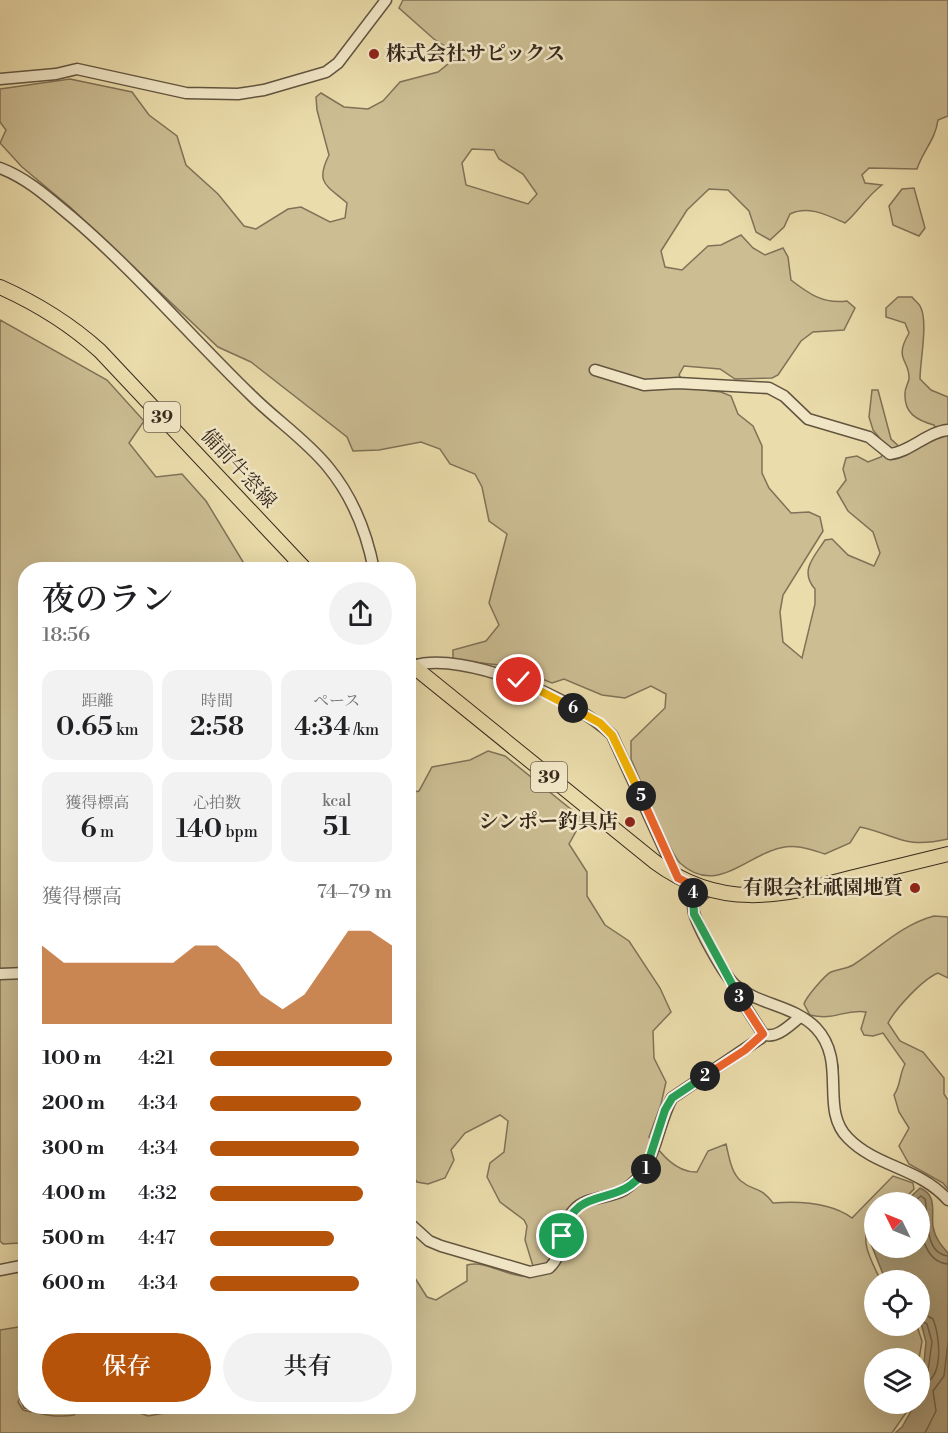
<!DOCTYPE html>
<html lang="ja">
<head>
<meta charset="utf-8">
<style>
	:root { --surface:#fff; --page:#f2f2f2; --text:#202124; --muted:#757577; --accent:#b45309 }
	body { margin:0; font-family:"Libre Bodoni","Noto Serif JP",serif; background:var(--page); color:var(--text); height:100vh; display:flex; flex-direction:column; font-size:22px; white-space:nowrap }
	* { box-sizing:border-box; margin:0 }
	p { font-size:20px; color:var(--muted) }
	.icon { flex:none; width:33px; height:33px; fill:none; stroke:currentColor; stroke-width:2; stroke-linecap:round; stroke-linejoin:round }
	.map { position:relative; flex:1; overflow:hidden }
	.details { position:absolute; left:18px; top:562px; width:398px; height:852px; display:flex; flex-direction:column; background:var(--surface); border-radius:24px; box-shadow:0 6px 24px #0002 }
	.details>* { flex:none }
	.needle { width:39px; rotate:313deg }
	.tools { position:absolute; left:864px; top:1192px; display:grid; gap:12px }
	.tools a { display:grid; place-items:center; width:66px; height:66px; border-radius:50%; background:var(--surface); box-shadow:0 6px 24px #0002; font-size:30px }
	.pin { position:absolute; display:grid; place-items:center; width:51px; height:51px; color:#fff; margin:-26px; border:3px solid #fff; border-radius:50%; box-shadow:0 2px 6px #0007 }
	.km { position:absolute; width:30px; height:30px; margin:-15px; border-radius:50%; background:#222; color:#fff; font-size:16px; line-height:30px; text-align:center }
	.round { display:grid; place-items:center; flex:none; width:63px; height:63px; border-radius:32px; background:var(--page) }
	.headline { display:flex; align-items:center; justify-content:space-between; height:102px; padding:0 24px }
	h1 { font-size:33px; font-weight:600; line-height:45px }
	.metrics { display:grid; grid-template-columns:repeat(3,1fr); gap:9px; height:102px; padding:6px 24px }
	.metrics div { display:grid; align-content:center; border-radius:15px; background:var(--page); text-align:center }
	.metrics b { font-size:26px; font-weight:600 }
	.metrics small { font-size:16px; font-weight:400 }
	.metrics p { font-size:16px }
	.chart { height:168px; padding:12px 24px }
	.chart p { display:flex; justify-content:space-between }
	.chart svg { width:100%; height:108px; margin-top:6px; fill:var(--accent); opacity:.7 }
	.cta { display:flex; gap:12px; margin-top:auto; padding:12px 24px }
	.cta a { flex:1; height:69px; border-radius:36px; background:var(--accent); color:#fff; font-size:24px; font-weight:600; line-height:69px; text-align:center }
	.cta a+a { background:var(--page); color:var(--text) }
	ul { padding:0 24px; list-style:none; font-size:20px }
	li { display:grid; grid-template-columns:96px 72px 1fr; align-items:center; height:45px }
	li i { height:15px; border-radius:8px; background:var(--accent) }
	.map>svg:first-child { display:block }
	.green { fill:#ccbd93; stroke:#807258; stroke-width:1.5; fill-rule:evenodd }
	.water { fill:#ad9f7b; stroke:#7d6f55; stroke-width:1.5 }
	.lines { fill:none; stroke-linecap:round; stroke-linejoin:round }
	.shore { stroke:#71644c; stroke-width:1.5 }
	.stream { stroke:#7d6f55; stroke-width:2 }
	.minor-casing { stroke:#625540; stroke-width:13 }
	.major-casing { stroke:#35281d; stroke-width:16 }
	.minor { stroke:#f2e8c8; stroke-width:10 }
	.major { stroke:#ebdcab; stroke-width:14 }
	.split-1-casing { stroke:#fff; stroke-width:12 }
	.split-2-casing { stroke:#fff; stroke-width:12 }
	.split-3-casing { stroke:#fff; stroke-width:12 }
	.split-4-casing { stroke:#fff; stroke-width:12 }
	.split-5-casing { stroke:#fff; stroke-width:12 }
	.split-6-casing { stroke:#fff; stroke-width:12 }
	.split-7-casing { stroke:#fff; stroke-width:12 }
	.split-1 { stroke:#22a559; stroke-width:8 }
	.split-2 { stroke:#22a559; stroke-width:8 }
	.split-3 { stroke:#f0652b; stroke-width:8 }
	.split-4 { stroke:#22a559; stroke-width:8 }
	.split-5 { stroke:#f0652b; stroke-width:8 }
	.split-6 { stroke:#f5b400; stroke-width:8 }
	.split-7 { stroke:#f5b400; stroke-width:8 }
	.poi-dot { fill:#8f2418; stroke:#f2e8c8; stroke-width:2 }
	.labels { text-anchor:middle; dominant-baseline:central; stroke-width:5; stroke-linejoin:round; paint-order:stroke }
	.shield { fill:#f2e8c8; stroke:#6e6250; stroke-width:1.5 }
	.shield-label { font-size:18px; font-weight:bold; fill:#35281d }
	.poi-label { font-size:20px; font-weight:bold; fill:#35281d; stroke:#f2e8c8; text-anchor:end }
	.street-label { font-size:20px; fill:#35281d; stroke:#f2e8c8 }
</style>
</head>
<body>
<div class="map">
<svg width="948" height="1433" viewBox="0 0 948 1433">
	<rect width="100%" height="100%" fill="#ebdcab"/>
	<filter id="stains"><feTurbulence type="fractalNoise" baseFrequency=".00333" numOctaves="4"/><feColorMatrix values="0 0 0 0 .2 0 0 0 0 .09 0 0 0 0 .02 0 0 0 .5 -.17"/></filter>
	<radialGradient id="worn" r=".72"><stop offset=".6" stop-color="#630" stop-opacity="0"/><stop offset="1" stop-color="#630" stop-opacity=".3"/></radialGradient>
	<path class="green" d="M403 0H948V116L938 120C935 141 923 150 917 169L869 168 862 175 865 183 882 185C866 197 859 211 845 223 827 215 808 205 790 214L784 227 770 240 756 232 749 211 728 190 709 189 687 210 661 251 665 267 682 270 708 246 721 245 741 235 753 248 765 255 783 248 788 257 791 280C809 294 823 304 847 301L855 308 844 330 813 332 801 341 778 375 772 378 735 379 720 369 684 366 679 375 688 388 721 392 731 396 738 414 753 426 762 446V473L769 488 791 513 809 512 820 517 823 531 783 595 780 612 783 642 802 658 815 604V589C799 571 814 557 825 540L832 539 848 555 874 566 880 553 873 532 848 511 837 492 846 480 843 469 846 458 857 456 868 462 881 457 887 447 873 430 869 417 872 390H878L891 439 906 453 917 449 937 432 934 425C916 420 904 413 905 393 905 388 908 384 909 379 910 359 893 361 909 333L905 323 886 317V308L898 297H912C914 300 920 304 921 308 928 324 920 361 920 379L931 390 948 397V839C903 849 900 836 860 827L850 843 825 854C809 849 797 844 780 848 745 856 716 896 680 863 668 851 640 779 631 759V741L665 708 666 694 651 686 625 698 602 695 564 679 552 683 509 666 453 660V650L486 641 499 625 489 603 507 534 489 521 482 487 475 474 450 464 440 449 421 442 379 450 353 451 347 437 251 362 218 347 70 207 22 167 0 143 6 130 0 122V89L70 79 132 92 149 115 177 136 186 165 218 194 244 226 256 229 288 209 301 207 330 222 345 218 347 203C326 185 315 183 329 155L317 110 316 97 321 93 344 107 368 109 383 101 400 82 438 72 459 55 435 40 399 8ZM472 149 494 150 499 159 523 174 537 194 528 204 466 185 462 163Z
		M914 188 925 228 919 236 893 225 889 206 902 189Z
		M0 320 107 380 144 421 129 443 156 477 182 474 206 501 248 570H26V1234L20 1243 3 1244 0 1241Z
		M488 751 505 756 583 819 569 844 587 872V896L605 925 629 941 660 988 671 1012 653 1031 654 1058 666 1082 661 1104 649 1137C660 1153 676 1173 697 1172L708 1151 726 1144C729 1156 731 1173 741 1181 754 1192 759 1185 773 1203 799 1201 830 1202 852 1218L893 1176 913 1183 914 1189 900 1203H874V1223C856 1235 872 1262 879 1277L883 1281H874V1326H917L922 1341 919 1359H874V1404H912L892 1433H0V1330L25 1326V1389L18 1402 23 1410C41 1414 56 1418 74 1415L80 1407H123L148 1416 182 1410 184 1407H408V1267L427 1297 436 1300 467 1281V1265C487 1260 504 1276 525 1276L533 1266 525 1240 527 1226 524 1220 500 1202 487 1177 490 1163 504 1152 508 1121 500 1115 465 1133 451 1150 454 1160 445 1178 428 1184 417 1182 408 1169V793L419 791 432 767 470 760Z
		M934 916 948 917V978L938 973C923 979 896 1008 888 1023L900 1041 923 1052 944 1078V1094L948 1100V1189L943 1183 909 1164 899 1146 909 1128 899 1112 894 1095C901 1085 899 1075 905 1064L883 1033 873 1036 864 1035 861 1029 866 1012C843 1009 835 1021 810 1015L804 1004C806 997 825 975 831 972 838 969 846 969 853 965 881 947 901 925 934 916Z"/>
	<path class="water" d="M920 1188C938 1195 931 1213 933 1227 935 1238 941 1245 948 1253V1433H895L902 1427 915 1404H920L926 1342 920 1319V1281H890L883 1274 869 1239 874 1226V1248H920V1203H904Z
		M25 1394 26 1407H75L74 1410C57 1416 41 1412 24 1408L21 1401Z"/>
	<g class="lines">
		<path class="shore" d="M912 1203 921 1196 925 1199C929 1216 923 1253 948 1256
			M920 1212C920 1231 924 1262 948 1264
			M920 1312 933 1319C940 1336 945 1382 920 1384
			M920 1320 927 1324 932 1342 928 1371 920 1376
			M925 1433 936 1411 933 1391 944 1376 948 1342"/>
		<path class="stream" d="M698 911 700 904 709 897
			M704 924 724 962
			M833 1048 838 1067V1086"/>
		<g class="minor-casing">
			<path id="minor" d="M0 79 56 74 77 69 186 93 238 94 264 90 326 72 338 63 386 0
				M0 168C29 179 51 200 74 219 138 274 192 338 252 396 276 420 306 440 328 467 352 496 367 534 374 570
				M595 370 644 385 678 383 769 388 784 396 808 419 869 437 890 454C910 452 927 432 948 430
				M413 666C464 650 576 699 612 735L676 875
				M694 886C693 895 692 904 694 913 699 929 723 974 735 985 758 1005 794 1005 816 1028 848 1062 819 1109 848 1138 876 1167 920 1168 948 1200
				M0 974 26 973
				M763 1034C776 1040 790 1025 800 1017
				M408 1222 429 1241 441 1246 530 1272 549 1268C566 1253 559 1226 574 1210 586 1196 609 1199 624 1190 657 1169 655 1129 672 1098L761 1038 763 1034 738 995 734 985
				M0 1270 26 1265"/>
		</g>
		<g class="major-casing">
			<path id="major" d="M0 287C38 304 69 323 100 351L306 570
				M408 662 655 862C720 910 778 897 850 878 883 870 916 862 948 854"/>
		</g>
		<use href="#minor" class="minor"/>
		<use href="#major" class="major"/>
	</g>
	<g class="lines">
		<g class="split-1-casing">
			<path id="split-1" d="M562 1236C578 1180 617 1212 646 1169"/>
		</g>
		<g class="split-2-casing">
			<path id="split-2" d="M646 1169 665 1110 672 1098 705 1076"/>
		</g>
		<g class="split-3-casing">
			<path id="split-3" d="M705 1076 745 1050 763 1034 739 997"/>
		</g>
		<g class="split-4-casing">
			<path id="split-4" d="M693 893 694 914 739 997"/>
		</g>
		<g class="split-5-casing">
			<path id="split-5" d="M641 796 678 878 694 886 693 893"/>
		</g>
		<g class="split-6-casing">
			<path id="split-6" d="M573 708 600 723 612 735 641 796"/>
		</g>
		<g class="split-7-casing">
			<path id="split-7" d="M519 680 573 708"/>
		</g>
		<use href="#split-1" class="split-1"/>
		<use href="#split-2" class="split-2"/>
		<use href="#split-3" class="split-3"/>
		<use href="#split-4" class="split-4"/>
		<use href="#split-5" class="split-5"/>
		<use href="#split-6" class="split-6"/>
		<use href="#split-7" class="split-7"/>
	</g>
	<g class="poi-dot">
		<circle cx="374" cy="54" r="6"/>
		<circle cx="630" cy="822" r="6"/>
		<circle cx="915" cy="888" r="6"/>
	</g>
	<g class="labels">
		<g class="shield">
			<rect x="144" y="402" width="36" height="30" rx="4.5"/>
			<rect x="531" y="762" width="36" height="30" rx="4.5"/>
		</g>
		<g class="shield-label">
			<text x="162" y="417">39</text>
			<text x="549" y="777">39</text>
		</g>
		<g class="poi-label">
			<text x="386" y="54" text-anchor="start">株式会社サピックス</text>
			<text x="618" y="822">シンポー釣具店</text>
			<text x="903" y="888">有限会社祇園地質</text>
		</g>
		<g class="street-label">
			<text transform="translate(238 469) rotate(47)">備前牛窓線</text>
		</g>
	</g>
	<rect width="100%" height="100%" filter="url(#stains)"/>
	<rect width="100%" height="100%" fill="url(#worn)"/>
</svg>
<div class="tools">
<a><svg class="needle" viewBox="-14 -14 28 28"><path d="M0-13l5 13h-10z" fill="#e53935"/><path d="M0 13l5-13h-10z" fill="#757577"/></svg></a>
<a><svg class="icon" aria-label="locate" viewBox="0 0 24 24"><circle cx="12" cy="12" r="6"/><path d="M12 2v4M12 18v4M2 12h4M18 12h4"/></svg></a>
<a><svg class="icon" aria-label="layers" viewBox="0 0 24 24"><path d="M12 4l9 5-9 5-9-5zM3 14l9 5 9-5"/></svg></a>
</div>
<div class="pin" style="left:562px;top:1236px;background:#1e9e55"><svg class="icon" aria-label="arrive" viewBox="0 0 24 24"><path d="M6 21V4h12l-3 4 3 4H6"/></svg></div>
<div class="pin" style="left:519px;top:680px;background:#d93025"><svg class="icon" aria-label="check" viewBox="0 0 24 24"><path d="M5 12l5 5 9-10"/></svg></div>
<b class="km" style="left:646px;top:1169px">1</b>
<b class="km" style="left:705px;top:1076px">2</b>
<b class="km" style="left:739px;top:997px">3</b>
<b class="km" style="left:693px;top:893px">4</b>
<b class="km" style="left:641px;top:796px">5</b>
<b class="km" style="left:573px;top:708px">6</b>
<section class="details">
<div class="headline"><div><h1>夜のラン</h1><p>18:56</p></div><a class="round"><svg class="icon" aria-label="share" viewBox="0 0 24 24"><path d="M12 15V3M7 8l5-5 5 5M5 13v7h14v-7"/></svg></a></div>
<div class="metrics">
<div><p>距離</p><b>0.65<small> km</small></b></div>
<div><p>時間</p><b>2:58</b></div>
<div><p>ペース</p><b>4:34<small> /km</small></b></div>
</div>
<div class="metrics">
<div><p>獲得標高</p><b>6<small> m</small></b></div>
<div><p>心拍数</p><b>140<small> bpm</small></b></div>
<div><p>kcal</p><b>51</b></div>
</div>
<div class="chart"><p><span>獲得標高</span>74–79 m</p>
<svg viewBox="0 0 160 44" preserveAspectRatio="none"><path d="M0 44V12L10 19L20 19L30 19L40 19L50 19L60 19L70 12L80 12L90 19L100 32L110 38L120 32L130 19L140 6L150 6L160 12V44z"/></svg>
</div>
<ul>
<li><b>100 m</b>4:21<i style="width:100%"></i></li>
<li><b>200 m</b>4:34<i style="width:83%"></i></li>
<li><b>300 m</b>4:34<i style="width:82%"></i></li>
<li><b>400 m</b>4:32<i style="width:84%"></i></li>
<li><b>500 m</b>4:47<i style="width:68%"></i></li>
<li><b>600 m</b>4:34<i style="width:82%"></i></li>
</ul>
<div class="cta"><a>保存</a><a>共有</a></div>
</section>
</div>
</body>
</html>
